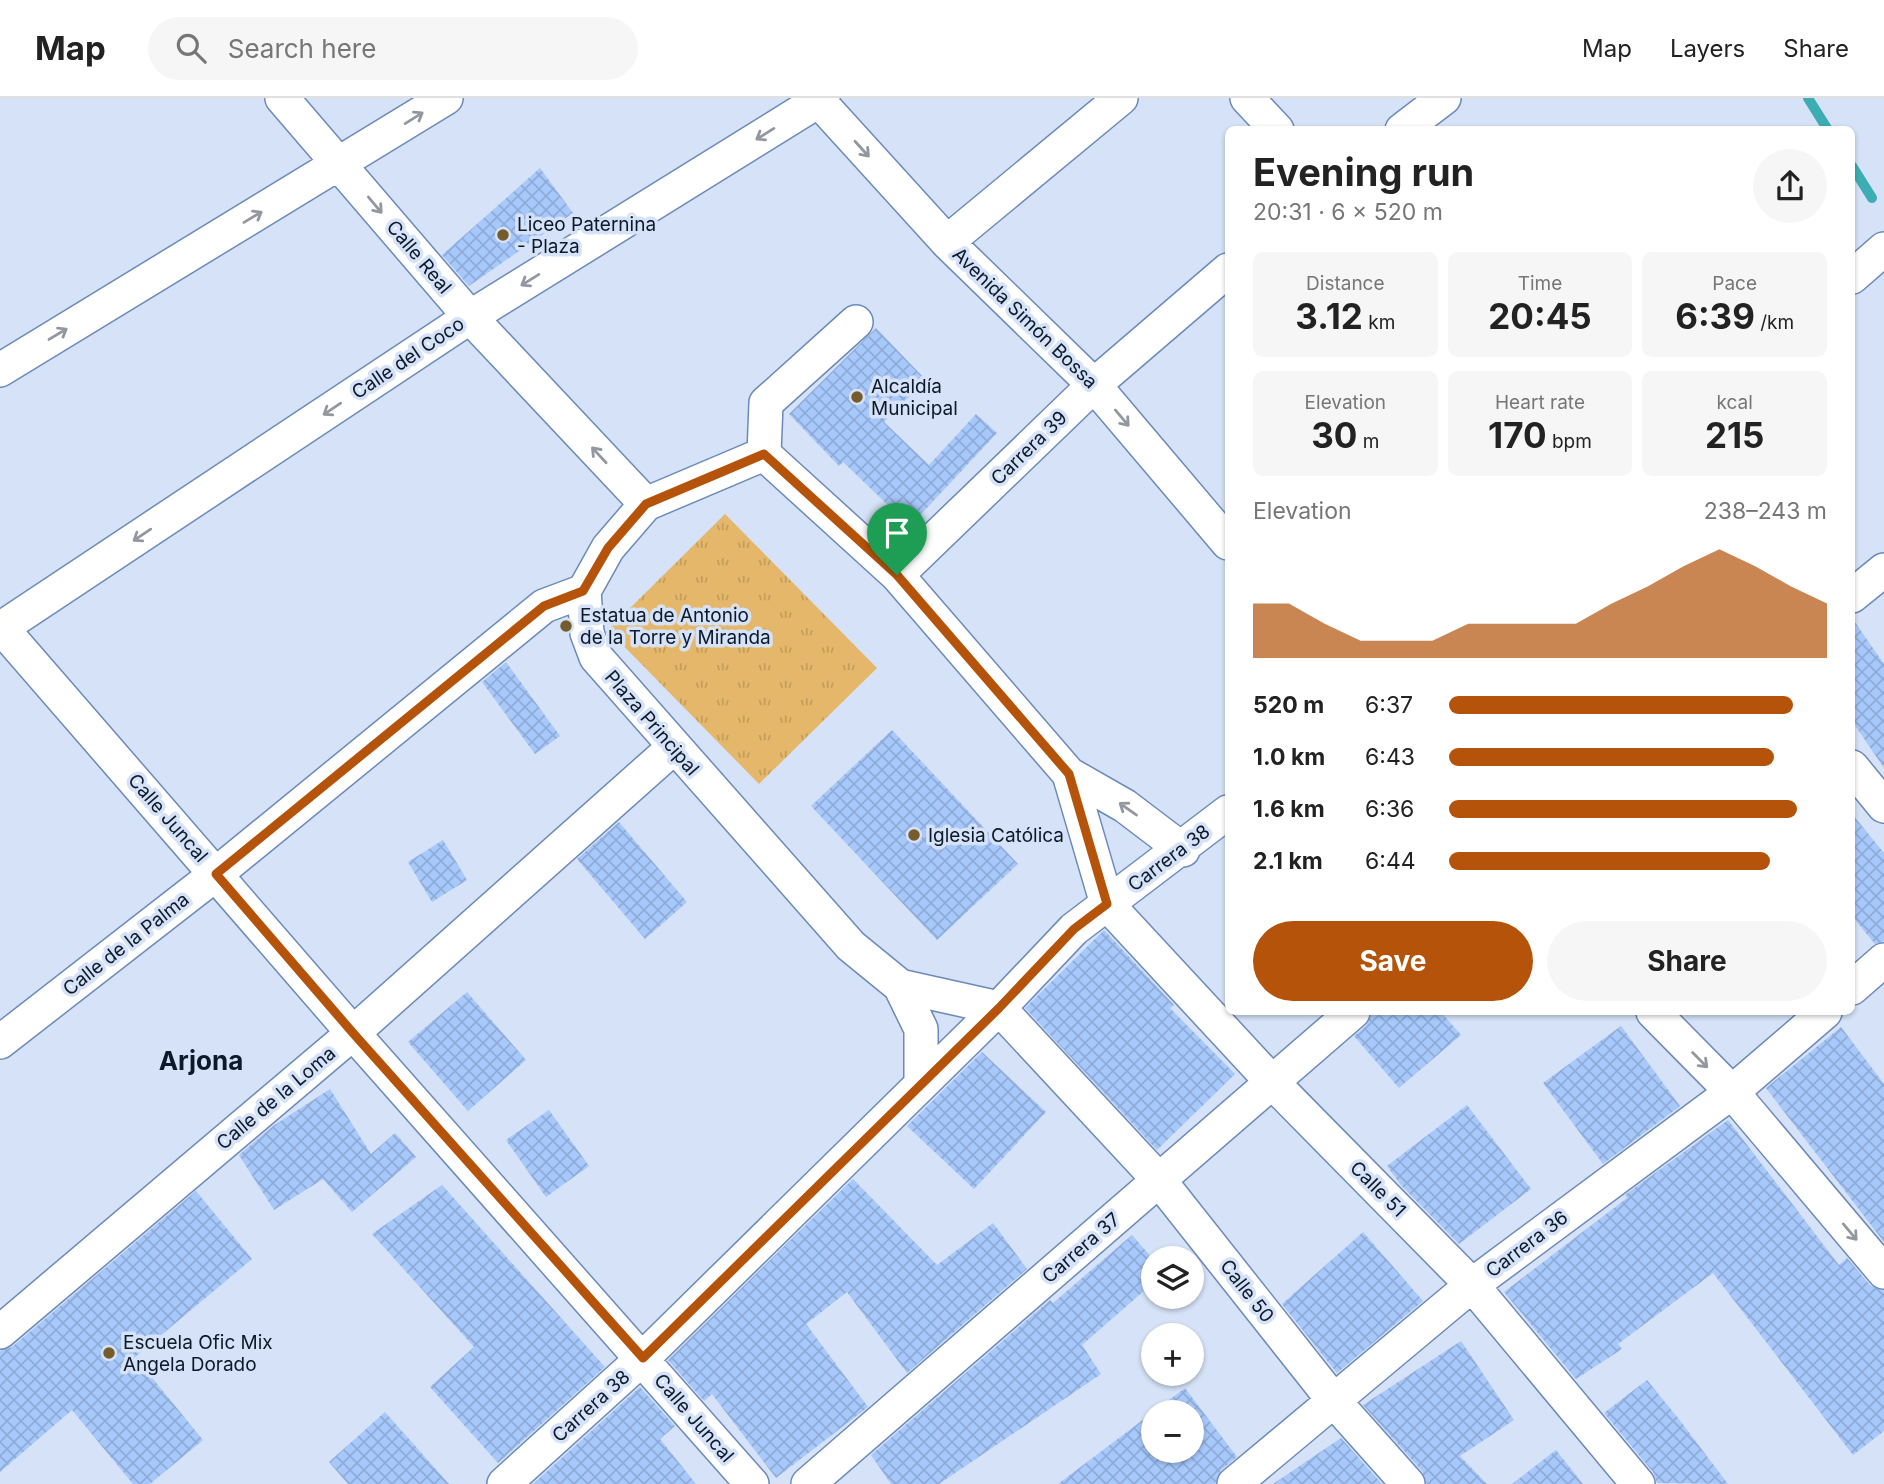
<!DOCTYPE html>
<html lang="en">
<head>
<meta charset="utf-8">
<style>
	:root { --surface:#fff; --page:#f6f6f6; --text:#222; --muted:#767676; --line:#e0e0e0; --accent:#b45309 }
	body { margin:0; font-family:Inter,sans-serif; background:var(--page); color:var(--text); height:100vh; display:flex; flex-direction:column; font-size:26px; white-space:nowrap }
	* { box-sizing:border-box; margin:0 }
	p { font-size:23px; color:var(--muted) }
	.icon { flex:none; width:38px; height:38px; fill:none; stroke:currentColor; stroke-width:2; stroke-linecap:round; stroke-linejoin:round }
	.map { position:relative; flex:1; overflow:hidden }
	.details { position:absolute; left:1225px; top:28px; width:630px; height:889px; display:flex; flex-direction:column; background:var(--surface); border-radius:10px; box-shadow:0 2px 5px #0004 }
	.details>* { flex:none }
	.buttons { position:absolute; left:1141px; top:1148px; display:grid; gap:14px }
	.buttons a { display:grid; place-items:center; width:63px; height:63px; border-radius:50%; background:var(--surface); box-shadow:0 2px 5px #0004; font-size:35px }
	.pin { position:absolute; display:grid; place-items:center; width:60px; height:60px; color:#fff; margin:-72px -30px; border-radius:50% 50% 50% 0; rotate:-45deg; box-shadow:0 0 7px #0007 }
	.pin .icon { rotate:45deg }
	.round { display:grid; place-items:center; flex:none; width:74px; height:74px; border-radius:37px; background:var(--page) }
	.headline { display:flex; align-items:center; justify-content:space-between; height:119px; padding:0 28px }
	h1 { font-size:38px; font-weight:700; line-height:52px }
	.stats { display:grid; grid-template-columns:repeat(3,1fr); gap:10px; height:119px; padding:7px 28px }
	.stats div { display:grid; align-content:center; border-radius:10px; background:var(--page); text-align:center }
	.stats b { font-size:35px; font-weight:700 }
	.stats small { font-size:19px; font-weight:400 }
	.stats p { font-size:19px }
	.chart { height:196px; padding:14px 28px }
	.chart p { display:flex; justify-content:space-between }
	.chart svg { width:100%; height:126px; margin-top:7px; fill:var(--accent); opacity:.7 }
	.button { display:flex; gap:14px; margin-top:auto; padding:14px 28px }
	.button a { flex:1; height:80px; border-radius:42px; background:var(--accent); color:#fff; font-size:28px; font-weight:700; line-height:80px; text-align:center }
	.button a+a { background:var(--page); color:var(--text) }
	ul { padding:0 28px; list-style:none; font-size:23px }
	li { display:grid; grid-template-columns:112px 84px 1fr; align-items:center; height:52px }
	li i { height:18px; border-radius:9px; background:var(--accent) }
	header { display:flex; align-items:center; gap:42px; box-sizing:border-box; height:98px; padding:0 35px; background:var(--surface); border-bottom:2px solid var(--line) }
	header strong { font-size:33px }
	nav { display:flex; gap:38px; margin-inline-start:auto; font-size:24px }
	.search { width:490px; height:63px; background:var(--page); display:flex; align-items:center; gap:18px; box-sizing:border-box; padding:0 24px; border-radius:38px; color:var(--muted); font-size:26px }
	.map>svg:first-child { display:block }
	.park { fill:url(#park-tufts) }
	.lines { fill:none; stroke-linecap:round; stroke-linejoin:round }
	.stream { stroke:#3caeb3; stroke-width:10 }
	.building { fill:url(#building-cross-hatch); fill-rule:evenodd }
	.street-casing { stroke:#6b8aba; stroke-width:36 }
	.street { stroke:#fff; stroke-width:33 }
	.oneway { stroke:#9297a0 }
	.route-casing { stroke:#fff; stroke-width:14 }
	.route { stroke:#b45309; stroke-width:9 }
	.poi-dot { fill:#765b2d; stroke:#d5e2f7; stroke-width:2.5 }
	.labels { text-anchor:middle; dominant-baseline:central; stroke-width:7; stroke-linejoin:round; paint-order:stroke }
	.poi-label { font-size:19px; fill:#0d182b; stroke:#d5e2f7; text-anchor:start }
	.street-label { font-size:19px; fill:#0d182b; stroke:#d5e2f7 }
	.district-label { font-size:26px; font-weight:bold; fill:#0d182b; stroke:#d5e2f7 }
</style>
</head>
<body>
<header>
<strong>Map</strong>
<div class="search"><svg class="icon" aria-label="search" viewBox="0 0 24 24"><circle cx="10" cy="10" r="6"/><path d="M15 15l6 6"/></svg>Search here</div>
<nav><a>Map</a><a>Layers</a><a>Share</a></nav>
</header>
<div class="map">
<svg width="1884" height="1386" viewBox="0 0 1884 1386">
	<defs>
		<pattern id="park-tufts" width="24" height="20" patternUnits="userSpaceOnUse" patternTransform="scale(1.75)"><rect width="24" height="20" fill="#e5b76a"/><path d="M3 7l-1-3M5 7V3M7 7l1-3M15 17l-1-3M17 17v-4M19 17l1-3" fill="none" stroke="#c39d5c"/></pattern>
		<pattern id="building-cross-hatch" width="8" height="8" patternUnits="userSpaceOnUse" patternTransform="scale(1.75)"><rect width="8" height="8" fill="#a7c8fb"/><path d="M0 0l8 8M0 8l8-8" fill="none" stroke="#8fabd7"/></pattern>
	</defs>
	<rect width="100%" height="100%" fill="#d5e2f7"/>
	<path class="park" d="M725 416 877 570 759 686 608 532Z"/>
	<g class="lines">
		<path class="stream" d="M1808 0 1828 32
			M1852 68 1872 100"/>
	</g>
	<path class="building" d="M540 70 573 115 469 188 442 157Z
		M876 230 926 282 884 324 929 367 976 316 997 335 910 428 843 364 839 368 789 316Z
		M1852 520 1884 566V670L1852 623Z
		M506 564 560 638 535 656 482 584Z
		M892 632 1018 766 937 842 811 708Z
		M1852 716 1884 755V843L1875 846 1852 818Z
		M619 724 687 804 645 841 577 761Z
		M443 742 467 782 432 804 408 764Z
		M1104 832 1174 907 1170 910 1235 976 1157 1052 1025 910Z
		M467 894 526 962 468 1013 408 944Z
		M1372 914H1441L1461 937 1399 990 1354 938 1366 928Z
		M1621 928 1680 1008 1603 1066 1543 985Z
		M1841 929 1884 986V1144L1766 990Z
		M982 954 1046 1014 974 1091 907 1028Z
		M330 991 371 1056 395 1035 416 1059 352 1114 323 1081 274 1112 239 1057 273 1028Z
		M1467 1007 1531 1091 1459 1146 1401 1087 1387 1068Z
		M549 1012 589 1068 546 1099 506 1042Z
		M1728 1022 1839 1167 1847 1160 1870 1187 1884 1193V1333L1853 1357 1713 1175 1618 1246 1622 1251 1576 1281 1504 1194 1627 1100 1625 1097Z
		M853 1081 937 1167 993 1125 1027 1171 907 1275 847 1194 806 1226 868 1309 776 1380 712 1296 704 1303 668 1262Z
		M442 1087 605 1269 498 1365 430 1289 474 1249 372 1136Z
		M196 1093 252 1161 135 1259 203 1342 150 1386H133L72 1312 0 1374V1253L12 1249Z
		M1363 1134 1423 1203 1337 1275 1282 1206Z
		M1132 1137 1153 1161V1185L1082 1247 1101 1276 939 1386H891L871 1357 1050 1202 1053 1205Z
		M1461 1243 1514 1322 1460 1358 1487 1386H1427L1422 1373 1363 1307Z
		M1647 1282 1678 1320 1728 1386 1657 1385 1653 1374 1604 1315Z
		M640 1289 675 1328 660 1341 696 1386H533Z
		M1185 1290 1237 1359 1221 1372 1215 1386H1058ZM1153 1314H1192V1353H1153Z
		M385 1314 449 1386H348L329 1364Z
		M1341 1340 1382 1386H1273Z
		M1556 1352 1583 1386H1512Z"/>
	<g class="lines">
		<g class="street-casing">
			<path id="street" d="M282 0 470 219 646 406
				M816 0 947 144 1094 287 1228 445
				M1247 0 1277 32
				M1402 32 1444 0
				M947 144 1121 0
				M1852 179 1884 151
				M0 272 446 0
				M764 356 766 305 856 224
				M897 477 1094 287 1228 172
				M1852 498 1884 472
				M0 528 353 935 752 1386
				M0 531 470 219 823 0
				M1852 669 1884 708
				M1069 676 1125 708 1183 752
				M900 888 921 931V985
				M1852 890 1884 862
				M1653 914 1732 994 1884 1174
				M0 944 216 776 544 508 584 493
				M0 1234 353 935 673 650
				M504 1386 643 1260 999 910 1074 831 1228 714
				M808 1386 1353 914
				M1234 1386 1472 1187 1732 994 1825 914
				M1408 1386 1334 1303 1159 1082 999 910 900 888 851 848 596 559 587 535 584 493 608 450 646 406 764 356 897 477 1069 676 1107 806 1273 985 1472 1187 1638 1386"/>
		</g>
		<use href="#street" class="street"/>
	</g>
	<defs><path id="oneway-shaft" d="M-6 0H5M1.5-3L5.5 0L1.5 3" fill="none" stroke-width="1.6" stroke-linecap="round" stroke-linejoin="round" transform="scale(1.75)"/></defs>
	<g class="oneway">
		<use href="#oneway-shaft" transform="translate(414 20) rotate(-32)"/>
		<use href="#oneway-shaft" transform="translate(765 36) rotate(148)"/>
		<use href="#oneway-shaft" transform="translate(862 51) rotate(48)"/>
		<use href="#oneway-shaft" transform="translate(375 107) rotate(50)"/>
		<use href="#oneway-shaft" transform="translate(253 119) rotate(-31)"/>
		<use href="#oneway-shaft" transform="translate(530 182) rotate(148)"/>
		<use href="#oneway-shaft" transform="translate(58 236) rotate(-31)"/>
		<use href="#oneway-shaft" transform="translate(332 311) rotate(146)"/>
		<use href="#oneway-shaft" transform="translate(1122 320) rotate(50)"/>
		<use href="#oneway-shaft" transform="translate(599 357) rotate(-133)"/>
		<use href="#oneway-shaft" transform="translate(142 437) rotate(146)"/>
		<use href="#oneway-shaft" transform="translate(1128 711) rotate(-145)"/>
		<use href="#oneway-shaft" transform="translate(1700 962) rotate(45)"/>
		<use href="#oneway-shaft" transform="translate(1850 1134) rotate(50)"/>
	</g>
	<g class="lines">
		<g class="route-casing">
			<path id="route" d="M764 356 897 477 1069 676 1107 806 1074 831 999 910 643 1260 353 935 216 776 544 508 583 493 608 450 646 406Z"/>
		</g>
		<use href="#route" class="route"/>
	</g>
	<g class="poi-dot">
		<circle cx="503" cy="137" r="7"/>
		<circle cx="857" cy="299" r="7"/>
		<circle cx="566" cy="528" r="7"/>
		<circle cx="914" cy="737" r="7"/>
		<circle cx="109" cy="1255" r="7"/>
	</g>
	<g class="labels">
		<g class="poi-label">
			<text x="517" y="126">Liceo Paternina<tspan x="517" dy="22">- Plaza</tspan></text>
			<text x="871" y="288">Alcaldía<tspan x="871" dy="22">Municipal</tspan></text>
			<text x="580" y="517">Estatua de Antonio<tspan x="580" dy="22">de la Torre y Miranda</tspan></text>
			<text x="928" y="737">Iglesia Católica</text>
			<text x="123" y="1244">Escuela Ofic Mix<tspan x="123" dy="22">Angela Dorado</tspan></text>
		</g>
		<g class="street-label">
			<text transform="translate(419 159) rotate(50)">Calle Real</text>
			<text transform="translate(1025 220) rotate(44)">Avenida Simón Bossa</text>
			<text transform="translate(408 260) rotate(-34)">Calle del Coco</text>
			<text transform="translate(1029 350) rotate(-44)">Carrera 39</text>
			<text transform="translate(652 625) rotate(49)">Plaza Principal</text>
			<text transform="translate(168 720) rotate(49)">Calle Juncal</text>
			<text transform="translate(1169 760) rotate(-37)">Carrera 38</text>
			<text transform="translate(126 846) rotate(-38)">Calle de la Palma</text>
			<text transform="translate(276 1000) rotate(-40)">Calle de la Loma</text>
			<text transform="translate(1378 1091) rotate(45)">Calle 51</text>
			<text transform="translate(1527 1146) rotate(-37)">Carrera 36</text>
			<text transform="translate(1081 1150) rotate(-41)">Carrera 37</text>
			<text transform="translate(1247 1193) rotate(52)">Calle 50</text>
			<text transform="translate(591 1308) rotate(-42)">Carrera 38</text>
			<text transform="translate(694 1320) rotate(49)">Calle Juncal</text>
		</g>
		<g class="district-label">
			<text x="201" y="962">Arjona</text>
		</g>
	</g>
</svg>
<div class="buttons">
<a><svg class="icon" aria-label="layers" viewBox="0 0 24 24"><path d="M12 4l9 5-9 5-9-5zM3 14l9 5 9-5"/></svg></a>
<a>+</a>
<a>−</a>
</div>
<div class="pin" style="left:897px;top:477px;background:#1e9e55"><svg class="icon" aria-label="arrive" viewBox="0 0 24 24"><path d="M6 21V4h12l-3 4 3 4H6"/></svg></div>
<section class="details">
<div class="headline"><div><h1>Evening run</h1><p>20:31 · 6 × 520 m</p></div><a class="round"><svg class="icon" aria-label="share" viewBox="0 0 24 24"><path d="M12 15V3M7 8l5-5 5 5M5 13v7h14v-7"/></svg></a></div>
<div class="stats">
<div><p>Distance</p><b>3.12<small> km</small></b></div>
<div><p>Time</p><b>20:45</b></div>
<div><p>Pace</p><b>6:39<small> /km</small></b></div>
</div>
<div class="stats">
<div><p>Elevation</p><b>30<small> m</small></b></div>
<div><p>Heart rate</p><b>170<small> bpm</small></b></div>
<div><p>kcal</p><b>215</b></div>
</div>
<div class="chart"><p><span>Elevation</span>238–243 m</p>
<svg viewBox="0 0 160 44" preserveAspectRatio="none"><path d="M0 44V25L10 25L20 32L30 38L40 38L50 38L60 32L70 32L80 32L90 32L100 25L110 19L120 12L130 6L140 12L150 19L160 25V44z"/></svg>
</div>
<ul>
<li><b>520 m</b>6:37<i style="width:91%"></i></li>
<li><b>1.0 km</b>6:43<i style="width:86%"></i></li>
<li><b>1.6 km</b>6:36<i style="width:92%"></i></li>
<li><b>2.1 km</b>6:44<i style="width:85%"></i></li>
</ul>
<div class="button"><a>Save</a><a>Share</a></div>
</section>
</div>
</body>
</html>
